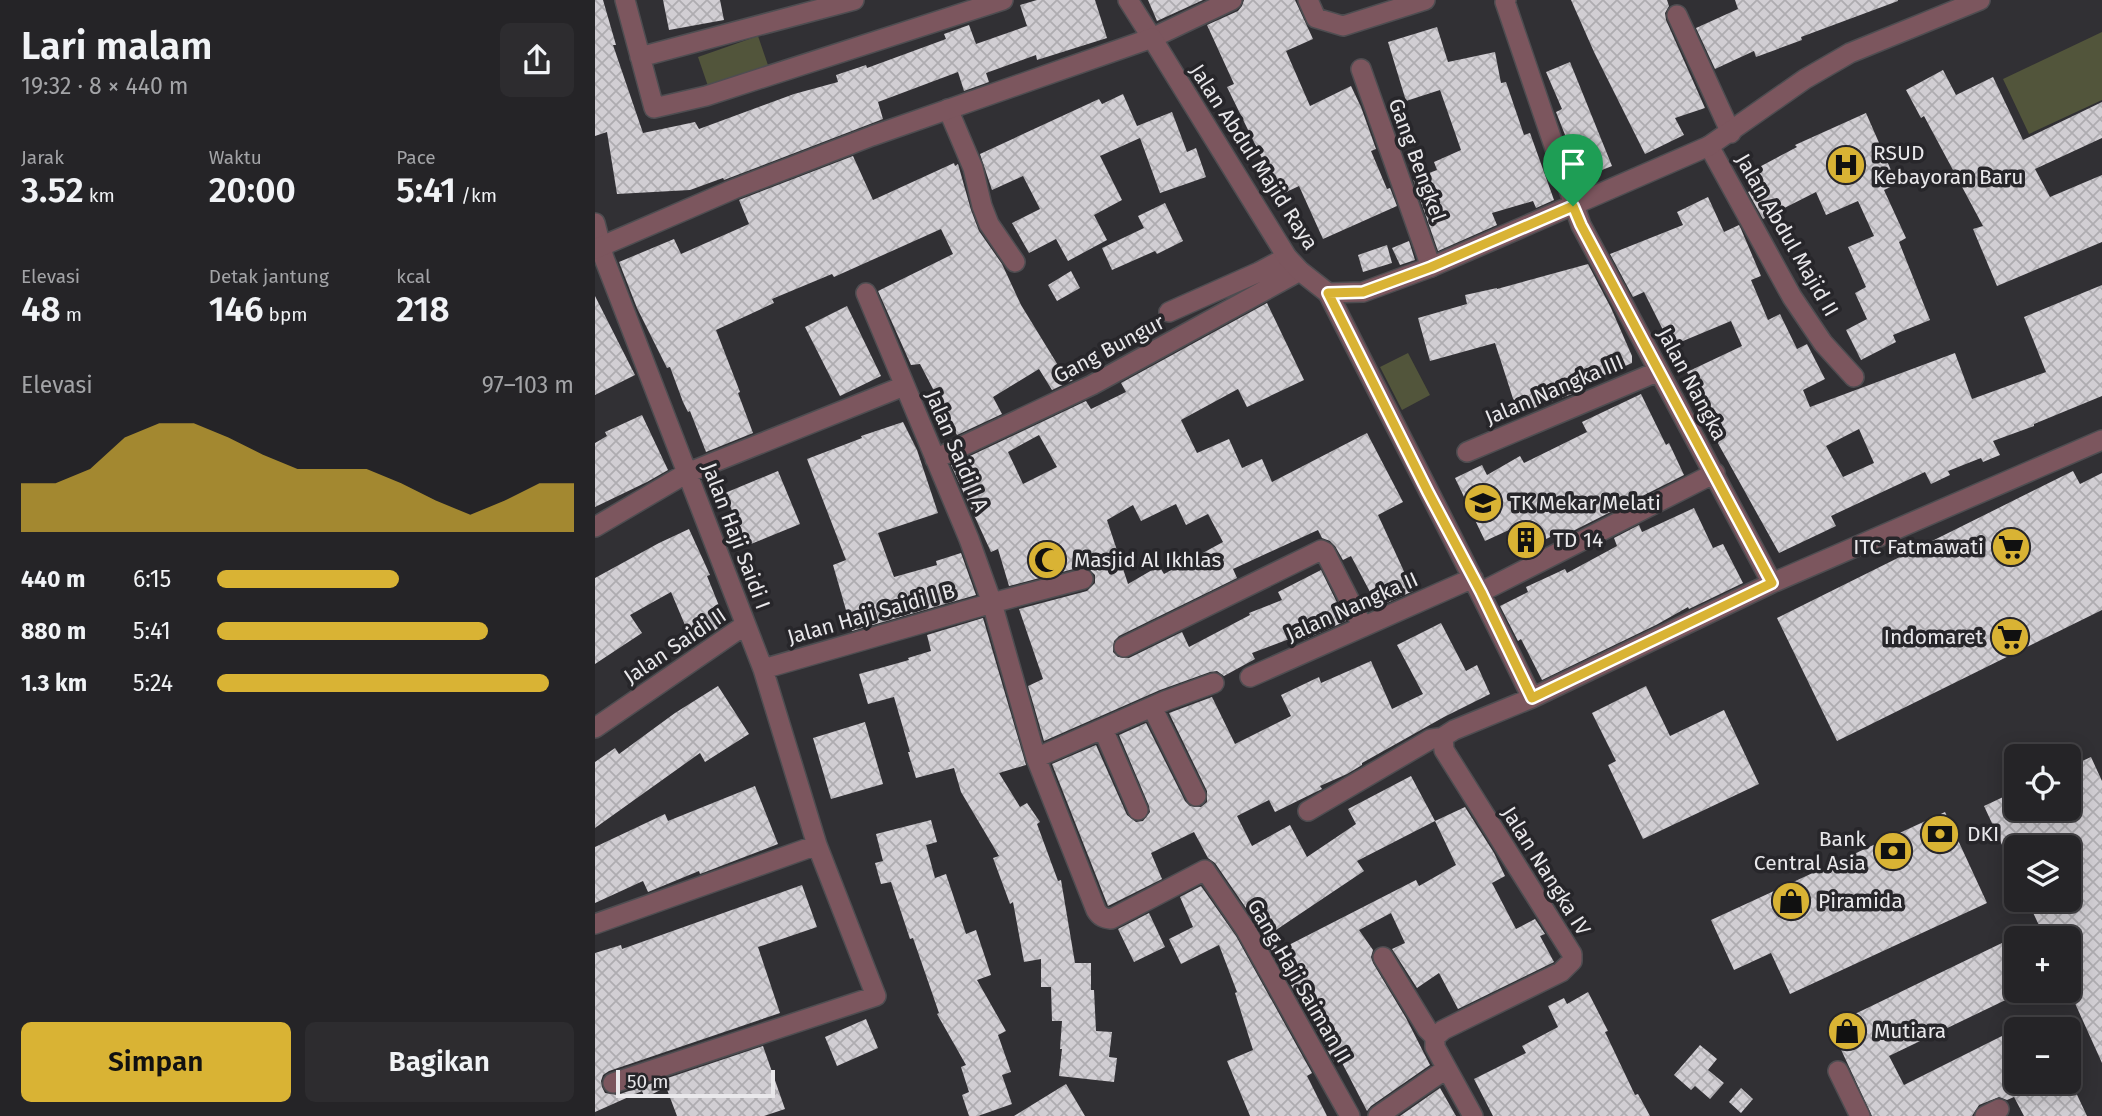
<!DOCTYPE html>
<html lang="id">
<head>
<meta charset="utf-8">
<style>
	:root { --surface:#252427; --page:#2d2c2f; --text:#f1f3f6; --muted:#a3a4a7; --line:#424144; --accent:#d9b334 }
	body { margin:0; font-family:"Fira Sans",sans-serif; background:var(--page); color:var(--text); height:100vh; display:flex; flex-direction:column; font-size:26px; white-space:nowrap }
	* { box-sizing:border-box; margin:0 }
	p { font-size:23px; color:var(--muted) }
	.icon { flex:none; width:38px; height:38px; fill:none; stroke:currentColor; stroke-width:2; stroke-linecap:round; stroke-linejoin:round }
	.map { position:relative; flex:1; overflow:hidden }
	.drawer { display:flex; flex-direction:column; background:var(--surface); width:595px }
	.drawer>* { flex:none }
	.tools { position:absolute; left:1409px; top:744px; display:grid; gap:14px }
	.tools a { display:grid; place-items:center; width:77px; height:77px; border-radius:10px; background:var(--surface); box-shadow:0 4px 18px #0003,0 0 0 2px var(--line); font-size:35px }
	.scale { position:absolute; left:21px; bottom:18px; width:159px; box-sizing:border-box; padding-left:7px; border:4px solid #e9e8eb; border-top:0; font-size:19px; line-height:24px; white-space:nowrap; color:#e9e8eb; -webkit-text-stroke:5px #27262a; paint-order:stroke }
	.pin { position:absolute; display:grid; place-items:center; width:60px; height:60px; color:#fff; margin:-72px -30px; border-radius:50% 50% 50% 0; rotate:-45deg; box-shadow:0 0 7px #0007 }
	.pin .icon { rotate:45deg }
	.round { display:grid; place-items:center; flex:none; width:74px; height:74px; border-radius:10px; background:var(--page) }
	.headline { display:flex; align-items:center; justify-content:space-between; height:119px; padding:0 21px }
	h1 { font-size:38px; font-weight:600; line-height:52px }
	.metrics { display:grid; grid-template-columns:repeat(3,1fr); gap:10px; height:119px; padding:7px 21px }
	.metrics div { display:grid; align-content:center }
	.metrics b { font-size:35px; font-weight:600 }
	.metrics small { font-size:19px; font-weight:400 }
	.metrics p { font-size:19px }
	.chart { height:196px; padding:14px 21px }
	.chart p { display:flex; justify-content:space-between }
	.chart svg { width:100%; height:126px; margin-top:7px; fill:var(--accent); opacity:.7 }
	.action { display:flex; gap:14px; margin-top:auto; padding:14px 21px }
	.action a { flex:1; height:80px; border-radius:10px; background:var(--accent); color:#111; font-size:28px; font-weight:600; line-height:80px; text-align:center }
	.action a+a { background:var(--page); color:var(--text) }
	ul { padding:0 21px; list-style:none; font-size:23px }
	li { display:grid; grid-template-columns:112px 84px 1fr; align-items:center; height:52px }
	li i { height:18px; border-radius:9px; background:var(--accent) }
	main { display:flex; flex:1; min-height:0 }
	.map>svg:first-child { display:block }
	.grass { fill:#52553b }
	.building { fill:url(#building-cross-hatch); fill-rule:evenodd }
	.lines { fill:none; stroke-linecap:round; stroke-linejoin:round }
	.minor-casing { stroke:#4e4d51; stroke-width:22 }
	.tertiary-casing { stroke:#4e4d51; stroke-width:22 }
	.minor { stroke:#7c565e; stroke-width:19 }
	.tertiary { stroke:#7c565e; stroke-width:19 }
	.route-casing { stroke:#fff; stroke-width:14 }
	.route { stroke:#d9b334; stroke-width:9 }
	.labels { text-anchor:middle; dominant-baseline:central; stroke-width:7; stroke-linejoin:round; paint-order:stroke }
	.poi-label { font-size:21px; fill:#e9e8eb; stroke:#27262a; text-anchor:start }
	.street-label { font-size:21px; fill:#e9e8eb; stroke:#27262a }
</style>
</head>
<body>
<main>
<section class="drawer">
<div class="headline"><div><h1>Lari malam</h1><p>19:32 · 8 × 440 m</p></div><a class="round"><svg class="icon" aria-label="share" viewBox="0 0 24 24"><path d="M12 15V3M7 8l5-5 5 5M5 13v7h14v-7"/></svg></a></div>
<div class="metrics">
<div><p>Jarak</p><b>3.52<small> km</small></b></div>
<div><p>Waktu</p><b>20:00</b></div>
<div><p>Pace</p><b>5:41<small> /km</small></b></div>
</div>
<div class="metrics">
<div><p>Elevasi</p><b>48<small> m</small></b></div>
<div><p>Detak jantung</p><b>146<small> bpm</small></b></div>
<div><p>kcal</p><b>218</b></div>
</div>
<div class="chart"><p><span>Elevasi</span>97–103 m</p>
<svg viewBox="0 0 160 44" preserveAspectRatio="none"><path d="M0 44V27L10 27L20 22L30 11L40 6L50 6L60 11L70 17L80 22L90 22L100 22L110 27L120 33L130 38L140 33L150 27L160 27V44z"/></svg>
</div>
<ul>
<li><b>440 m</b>6:15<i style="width:51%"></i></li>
<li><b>880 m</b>5:41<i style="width:76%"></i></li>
<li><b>1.3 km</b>5:24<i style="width:93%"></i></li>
</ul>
<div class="action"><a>Simpan</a><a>Bagikan</a></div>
</section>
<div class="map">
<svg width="1507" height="1116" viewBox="0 0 1507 1116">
	<defs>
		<pattern id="building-cross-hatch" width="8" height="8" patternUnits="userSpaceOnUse" patternTransform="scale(1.75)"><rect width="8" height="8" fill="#d1ced3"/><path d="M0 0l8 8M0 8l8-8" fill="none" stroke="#aeacb0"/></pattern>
	</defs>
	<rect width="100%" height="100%" fill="#313034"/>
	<path class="grass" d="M1507 32V100L1434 134 1408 79Z
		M163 36 174 68 114 89 103 57Z
		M813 353 835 395 807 410 785 367Z"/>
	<path class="building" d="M0 0H8L21 45H18L48 133 100 122 104 129 199 94 243 82 241 75 271 65 272 68 351 39 349 34 374 25 381 44 432 26 425 5 442 0H500L512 38 442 60 441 55 391 73 394 82 369 91 363 72 283 102 288 119 129 180 128 178 95 190 22 194 12 132 0 136Z
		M68 0H125L129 20 74 30Z
		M553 0H608L562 21Z
		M649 0H700L718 39 691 51 715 106 756 86 766 107 781 149 776 151 792 189 795 188 802 206 728 239 704 186 685 195 632 87 639 84 612 25 643 11 647 6Z
		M976 0H1072L1074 6 1070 13 1071 20 1110 108 1080 118 1089 135 1050 154 999 52Z
		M1140 0H1303V1L1206 37 1207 40 1161 57 1159 51 1120 69 1101 28 1143 9Z
		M842 27 853 62 900 52 906 83 911 82 929 135 935 133 959 200 941 208 938 201 897 213 902 225 843 251 818 179 842 170 839 162 866 150 845 90 811 101 793 42Z
		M975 62 1017 166 987 178 961 112 967 109 951 72Z
		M1348 70 1361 95 1398 77 1428 140 1507 102V138L1440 169 1455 197 1507 175V242L1402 286 1378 229 1388 226 1329 116 1326 118 1311 90Z
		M528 94 542 126 577 112 592 152 601 148 611 177 565 193 545 138 505 156 527 200 499 215 512 240 473 261 461 239 434 253 417 223 445 209 428 176 397 190 385 154 504 99 507 104Z
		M1271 113 1302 184 1289 190 1311 238 1304 242 1335 320 1298 335 1301 342 1266 360 1251 330 1272 319 1260 293 1271 287 1253 247 1279 236 1263 201 1231 215 1221 192 1168 219 1153 192 1163 187 1155 172 1202 147 1200 145Z
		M258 156 278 200 359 163 360 166 363 164 376 210 384 231 407 264 426 305 464 367 468 365 478 380 457 390 444 369 398 397 407 414 362 435 325 364 316 365 283 291 358 254 346 229 239 277 237 274 177 299 179 303 121 330 145 392 143 393 158 433 111 452 95 411 93 412 88 402 75 367 72 368 42 308 24 262 79 239 86 254 154 224 144 200Z
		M1113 197 1129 232 1144 225 1146 229 1166 276 1156 280 1173 320 1185 314 1202 349 1212 344 1230 379 1208 390 1215 407 1360 353 1377 399 1451 372 1429 317 1507 285V396L1439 424V426L1398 441 1405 455 1388 462 1386 458 1353 471 1355 475 1336 484 1330 472 1236 516 1241 526 1184 553 1100 402 1105 399 1092 372 1147 346 1136 321 1076 346 1049 292 1038 297 1015 254 1088 225 1082 212ZM1264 429 1279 463 1248 477 1231 446Z
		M570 203 588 241 562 254 560 251 517 270 507 248 549 228 543 216Z
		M814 241 820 260 805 265 797 248Z
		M792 245 797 263 768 272 763 255Z
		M993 264 1016 308 1037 356V363L975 390 977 394 923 414 900 343 835 361 823 318 872 304 870 295 902 288V289Z
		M476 271 485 288 462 301 453 285Z
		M0 296 40 375 0 395Z
		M672 303 709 380 652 407 643 389 586 420 602 453 634 439 647 468 667 459 677 482 772 433 808 502 783 515 818 591 783 607 756 556 748 560 740 546 735 541 727 538 723 530 638 569 642 578 524 636 519 641 518 652 523 657 534 658 587 632 594 647 655 615 654 613 687 600 683 592 726 570 751 621 708 640 705 635 657 653 660 659 629 676 622 671 615 672 565 690 449 741 433 686 448 679 424 609 492 591 500 583V575L492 567H486L414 586 403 549 396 552 356 465 491 401 496 409 531 392 526 383ZM444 435 462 467 428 484 413 452ZM581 504 591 525 613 514 628 542 569 574 564 566 533 584 512 520 538 505 546 521Z
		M252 306 286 376 245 396 210 327Z
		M1046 394 1071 445 1074 443 1089 475 968 536 966 532 925 551 914 530 890 541 860 478 887 465 892 475 925 456 929 463 992 432 987 422Z
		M47 415 73 470 52 482 0 507V443L12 436 10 432Z
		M308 422 322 450 343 513 283 533 299 577 342 565 341 561 366 553 381 595 257 631 238 565 251 560 212 459 267 438 266 436Z
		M183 471 205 524 151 546 130 493Z
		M1478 471 1485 484 1507 473V610L1242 741 1182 618Z
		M1099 508 1118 548 1128 544 1148 583 1094 609 1093 607 1061 625 947 680 926 639 923 641 905 606 933 592 931 587 970 569 972 573 1022 546 1019 538 1044 525 1047 532Z
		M94 529 115 575 112 576 131 623 98 644 76 592 35 615 47 633 0 664V578L64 543Z
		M388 618 431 765 404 773 425 807 432 803 445 822 442 824 463 881 466 880 480 963H496V990H499L501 1031 517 1032 514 1057 522 1058 519 1082 464 1076 467 1049H465L467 1021H457L456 987H446V959L429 962 418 902 415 904 398 858 404 856 366 792 359 768 321 778 313 752H315L299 697 273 704 264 674 314 660 313 658 336 651 332 635Z
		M846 623 871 671 882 665 895 694 849 717 767 763V765L752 774 725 786 727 789 680 812 674 800 642 816 657 846 695 825 712 857 761 824 753 809 816 776 840 821 762 861 769 871 675 934 684 950 821 880 824 886 861 865 840 821 870 807 899 853 910 876 897 883 921 929 940 919 950 934 945 936 959 962 863 1009 844 973 822 988 797 949 810 943 796 913 764 930 778 950 776 957 778 963 811 1018 835 1065 776 1106 772 1111 745 1059 739 1062 662 924 620 863 613 858 599 832 556 853 567 879 513 906 457 764 501 745 532 815 541 822 548 821 555 812 554 806 524 735 551 723 590 801 595 806 606 807 612 802V791L574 713 617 697 640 744 696 716 686 695 724 677 726 683 776 661 797 709 828 694 802 645Z
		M123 686 154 734 110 762 105 753 0 828V762L20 748 24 754 80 713Z
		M1051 686 1075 736 1129 710 1164 784 1048 839 1013 765 1021 761 997 713Z
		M270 722 288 784 236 799 218 738Z
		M1496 757 1507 781V1063L1474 990V938H1450L1432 900H1474V847H1408L1389 806 1421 791V808H1474V767Z
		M160 786 183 844 105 874 104 871 53 892 48 881 0 903V847L70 814 73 821Z
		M1350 812 1392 903 1195 994 1176 953 1139 970 1116 920Z
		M336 820 342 842 331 845 340 878 351 874 371 934 381 930 396 975 382 980 411 1031 403 1035 416 1072 407 1075 417 1104 383 1116H374L367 1095 374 1092 366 1067 371 1065 342 1014 344 1013 318 938 315 939 296 882 286 884 280 863 288 861 281 834Z
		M207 885 222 927 163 947 185 1013 14 1071 8 1075 6 1081 7 1087 10 1093 22 1095 168 1046 190 1109 169 1116H82L71 1087 50 1098 47 1091 0 1112V953L26 945 27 949Z
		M606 886 641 936 717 1073 712 1076 732 1116H655L632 1061 658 1050 640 993 642 992 624 945 586 964 574 939 598 927 585 897Z
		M554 913 570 947 539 962 523 929Z
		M1409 942 1421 967V995L1294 1056 1309 1085 1421 1029V1082H1476L1492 1116H1429L1419 1097 1412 1100 1404 1097 1384 1105 1377 1116H1277L1235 1026Z
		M993 992 1013 1031 1010 1032 1040 1095 1043 1094 1055 1116H898L879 1079 931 1053 927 1046 963 1027 953 1006 969 998 972 1004Z
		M271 1019 283 1048 242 1066 230 1037Z
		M1105 1045 1122 1059 1113 1070 1129 1083 1115 1099 1100 1086 1096 1090 1079 1075Z
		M471 1084 490 1116H419Z
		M845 1088 861 1116H805Z
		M1146 1088 1158 1099 1146 1113 1134 1102Z"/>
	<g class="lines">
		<g class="minor-casing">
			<path id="minor" d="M30 0 59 108 111 96 408 0
				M533 0 557 38 637 0
				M713 0 721 18 748 26 830 0
				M911 0 910 2 986 225 1177 583
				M1082 15 1136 133
				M45 57 259 0
				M766 69 836 267
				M353 109 378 168 387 206 394 224 420 262
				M1114 146 1197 297 1228 343 1259 377
				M0 223 9 258 168 669 222 845 281 996 18 1083
				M271 293 374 539 397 603 441 758 501 910C505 917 509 918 516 919L610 870 651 930 755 1116
				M733 293C801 428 871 562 937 698
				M574 312 664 272 692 257
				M872 452 1064 371
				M340 459 497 385 705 271
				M0 527 92 473 309 386
				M886 592 1120 473
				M529 647 726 550 730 552 768 627
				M168 669 397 603 488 579
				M655 677 878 578
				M557 707 601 796
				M0 728 150 625
				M508 729 543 810
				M848 737 849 750 977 954V961L966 972 848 1030 840 1037V1047L878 1116
				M441 758 570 701 619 683
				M713 811 836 739 848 737 859 730 937 698 1177 583 1507 440
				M0 924 222 845
				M788 957 832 1029 840 1037
				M1243 1071 1265 1116
				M783 1116 851 1069
				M1390 1116 1404 1109"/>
		</g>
		<g class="tertiary-casing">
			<path id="tertiary" d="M0 249 139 189 277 136 557 38 692 257 705 271 733 293 768 292 836 267 1114 146 1210 79 1255 53 1385 0"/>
		</g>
		<use href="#minor" class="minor"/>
		<use href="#tertiary" class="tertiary"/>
	</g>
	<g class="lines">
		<g class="route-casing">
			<path id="route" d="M978 206 986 225 1177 583 937 698 886 592 833 492 733 293 768 292 836 267Z"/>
		</g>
		<use href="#route" class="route"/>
	</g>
	<defs>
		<g id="hospital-disc" transform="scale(2.0125)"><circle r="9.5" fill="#d9b334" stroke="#27262a"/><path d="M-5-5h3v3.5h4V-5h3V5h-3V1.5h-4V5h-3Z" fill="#111"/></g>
		<g id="school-disc" transform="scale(2.0125)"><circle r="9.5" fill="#d9b334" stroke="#27262a"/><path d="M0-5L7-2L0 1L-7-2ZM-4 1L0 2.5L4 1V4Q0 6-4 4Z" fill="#111"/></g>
		<g id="building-disc" transform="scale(2.0125)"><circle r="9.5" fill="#d9b334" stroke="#27262a"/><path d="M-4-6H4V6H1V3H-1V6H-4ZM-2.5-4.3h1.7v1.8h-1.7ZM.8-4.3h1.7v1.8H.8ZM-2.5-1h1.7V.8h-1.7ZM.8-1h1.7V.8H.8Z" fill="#111"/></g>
		<g id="supermarket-disc" transform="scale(2.0125)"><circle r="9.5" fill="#d9b334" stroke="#27262a"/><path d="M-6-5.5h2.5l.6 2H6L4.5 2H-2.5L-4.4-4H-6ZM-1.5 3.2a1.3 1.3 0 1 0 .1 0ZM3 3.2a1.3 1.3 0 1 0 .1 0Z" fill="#111"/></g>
		<g id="mosque-disc" transform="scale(2.0125)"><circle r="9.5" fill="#d9b334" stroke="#27262a"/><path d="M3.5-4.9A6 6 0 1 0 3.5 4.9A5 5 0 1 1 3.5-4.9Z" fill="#111"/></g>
		<g id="bank-disc" transform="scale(2.0125)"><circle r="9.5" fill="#d9b334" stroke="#27262a"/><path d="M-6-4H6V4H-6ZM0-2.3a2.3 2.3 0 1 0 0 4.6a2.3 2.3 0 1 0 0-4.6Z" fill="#111"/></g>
		<g id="shop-disc" transform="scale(2.0125)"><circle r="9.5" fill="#d9b334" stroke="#27262a"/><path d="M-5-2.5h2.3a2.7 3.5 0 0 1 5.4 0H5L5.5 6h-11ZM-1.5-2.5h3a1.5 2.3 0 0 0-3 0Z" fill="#111"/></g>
	</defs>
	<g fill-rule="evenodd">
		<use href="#hospital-disc" x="1251" y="165"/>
		<use href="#school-disc" x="888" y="503"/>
		<use href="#building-disc" x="931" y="540"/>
		<use href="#supermarket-disc" x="1416" y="547"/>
		<use href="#mosque-disc" x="452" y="560"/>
		<use href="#supermarket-disc" x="1415" y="637"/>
		<use href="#bank-disc" x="1345" y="834"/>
		<use href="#bank-disc" x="1298" y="851"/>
		<use href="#shop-disc" x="1196" y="901"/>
		<use href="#shop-disc" x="1252" y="1031"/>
	</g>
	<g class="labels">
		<g class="poi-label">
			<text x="1278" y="153">RSUD<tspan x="1278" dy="24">Kebayoran Baru</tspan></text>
			<text x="915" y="503">TK Mekar Melati</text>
			<text x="958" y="540">TD 14</text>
			<text x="1389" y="547" text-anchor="end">ITC Fatmawati</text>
			<text x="479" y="560">Masjid Al Ikhlas</text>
			<text x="1388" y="637" text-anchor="end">Indomaret</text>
			<text x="1372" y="834">DKI</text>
			<text x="1271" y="839" text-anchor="end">Bank<tspan x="1271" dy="24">Central Asia</tspan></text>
			<text x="1223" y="901">Piramida</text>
			<text x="1279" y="1031">Mutiara</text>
		</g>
		<g class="street-label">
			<text transform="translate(659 157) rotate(57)">Jalan Abdul Majid Raya</text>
			<text transform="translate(822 160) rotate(70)">Gang Bengkel</text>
			<text transform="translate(1192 235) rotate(60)">Jalan Abdul Majid II</text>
			<text transform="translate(514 349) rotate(-28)">Gang Bungur</text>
			<text transform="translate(1097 384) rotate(62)">Jalan Nangka</text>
			<text transform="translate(959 390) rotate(-23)">Jalan Nangka III</text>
			<text transform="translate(362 451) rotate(67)">Jalan Saidi I A</text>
			<text transform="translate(141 536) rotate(69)">Jalan Haji Saidi I</text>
			<text transform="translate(757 607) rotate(-24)">Jalan Nangka II</text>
			<text transform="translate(276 614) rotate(-16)">Jalan Haji Saidi I B</text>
			<text transform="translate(80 646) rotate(-34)">Jalan Saidi II</text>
			<text transform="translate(951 871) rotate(58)">Jalan Nangka IV</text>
			<text transform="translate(704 981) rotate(60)">Gang Haji Saiman II</text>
		</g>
	</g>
</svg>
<div class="tools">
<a><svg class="icon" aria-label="locate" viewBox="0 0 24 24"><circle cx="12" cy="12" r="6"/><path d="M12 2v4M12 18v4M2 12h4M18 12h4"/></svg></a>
<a><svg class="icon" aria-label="layers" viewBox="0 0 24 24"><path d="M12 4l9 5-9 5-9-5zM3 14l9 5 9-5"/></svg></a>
<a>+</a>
<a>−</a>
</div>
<div class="scale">50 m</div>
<div class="pin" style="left:978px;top:206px;background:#1e9e55"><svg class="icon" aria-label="arrive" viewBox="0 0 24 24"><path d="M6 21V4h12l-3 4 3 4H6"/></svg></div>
</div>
</main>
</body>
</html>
